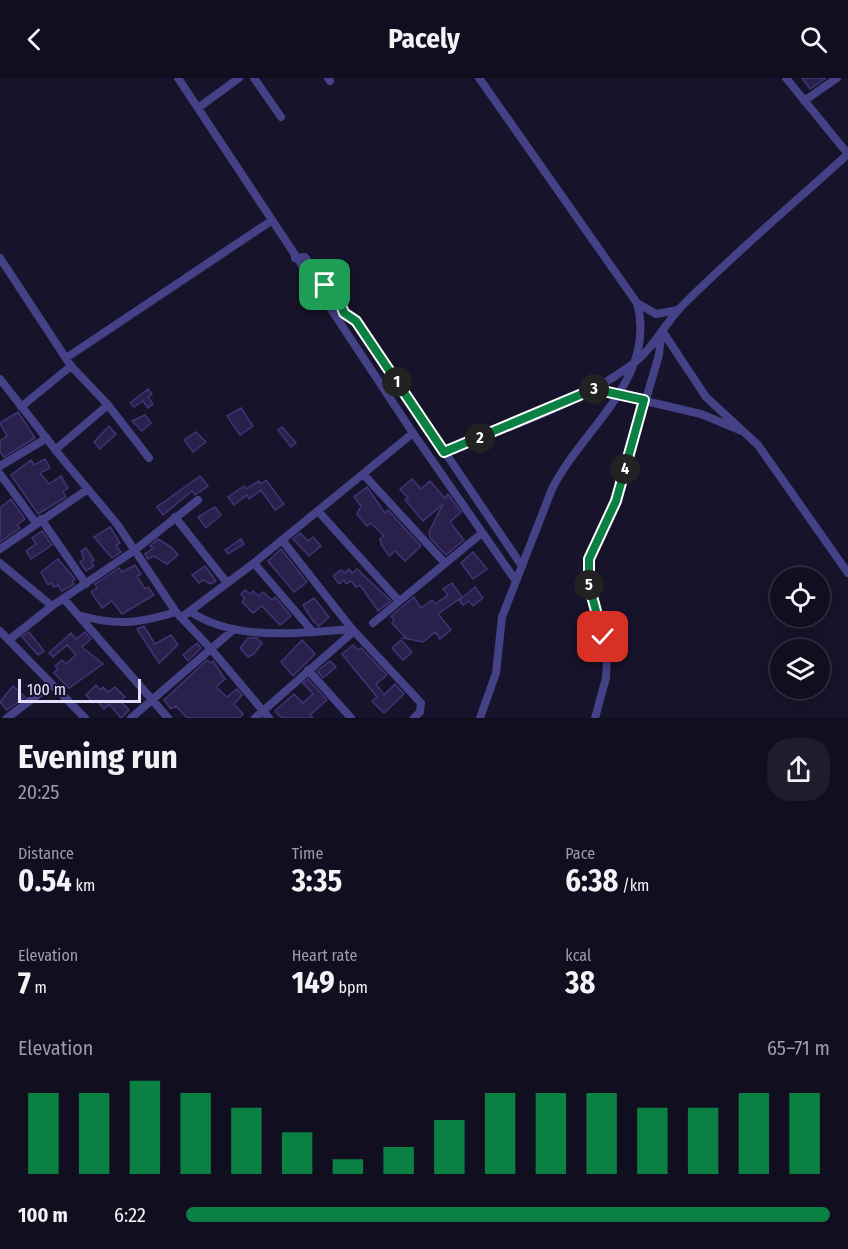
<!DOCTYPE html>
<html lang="en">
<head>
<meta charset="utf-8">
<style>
	:root { --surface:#110e20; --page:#1e1c2d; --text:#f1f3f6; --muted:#9c9ca5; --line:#302e3e; --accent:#0b8043 }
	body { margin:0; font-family:"Fira Sans Condensed",sans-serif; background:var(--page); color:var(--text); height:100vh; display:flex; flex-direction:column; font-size:22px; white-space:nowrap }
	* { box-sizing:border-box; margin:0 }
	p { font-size:20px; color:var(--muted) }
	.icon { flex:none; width:33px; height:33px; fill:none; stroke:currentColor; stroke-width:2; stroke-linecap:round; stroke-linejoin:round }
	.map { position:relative; height:640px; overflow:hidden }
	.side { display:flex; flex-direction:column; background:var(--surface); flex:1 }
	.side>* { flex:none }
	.fabs { position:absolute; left:770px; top:489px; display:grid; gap:12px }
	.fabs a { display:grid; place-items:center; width:60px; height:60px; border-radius:50%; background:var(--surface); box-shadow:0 3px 15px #0003,0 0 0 2px var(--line); font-size:30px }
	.scale { position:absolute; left:18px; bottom:15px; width:123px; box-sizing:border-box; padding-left:6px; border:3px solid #e2dffd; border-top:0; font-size:16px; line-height:21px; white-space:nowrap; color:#e2dffd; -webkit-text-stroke:4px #17132b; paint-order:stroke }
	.pin { position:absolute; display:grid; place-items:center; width:51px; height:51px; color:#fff; margin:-26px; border-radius:12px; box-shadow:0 3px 9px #0006 }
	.km { position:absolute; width:30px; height:30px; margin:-15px; border-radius:50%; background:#222; color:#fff; font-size:16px; line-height:30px; text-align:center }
	.round { display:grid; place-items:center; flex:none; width:63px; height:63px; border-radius:24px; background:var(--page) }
	.headline { display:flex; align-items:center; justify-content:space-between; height:102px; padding:0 18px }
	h1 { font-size:33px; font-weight:700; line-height:45px }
	.stats { display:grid; grid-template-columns:repeat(3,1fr); gap:9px; height:102px; padding:6px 18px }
	.stats div { display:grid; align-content:center }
	.stats b { font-size:30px; font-weight:700 }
	.stats small { font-size:16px; font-weight:400 }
	.stats p { font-size:16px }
	.chart { height:168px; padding:12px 18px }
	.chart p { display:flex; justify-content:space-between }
	.chart svg { width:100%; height:108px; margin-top:6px; stroke:var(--accent); stroke-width:6 }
	ul { padding:0 18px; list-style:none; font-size:20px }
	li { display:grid; grid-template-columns:96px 72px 1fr; align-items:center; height:45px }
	li i { height:15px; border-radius:8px; background:var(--accent) }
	header { display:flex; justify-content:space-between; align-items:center; height:78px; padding:0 18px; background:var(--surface); font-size:27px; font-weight:700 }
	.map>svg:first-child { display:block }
	.building { fill:#29204b; stroke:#413475; stroke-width:1.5 }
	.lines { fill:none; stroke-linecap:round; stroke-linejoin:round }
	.street { stroke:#444187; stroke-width:8 }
	.route-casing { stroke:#fff; stroke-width:12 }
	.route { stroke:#0b8043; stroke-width:8 }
</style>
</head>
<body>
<header><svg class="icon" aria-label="back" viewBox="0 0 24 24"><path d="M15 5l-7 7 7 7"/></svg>Pacely<svg class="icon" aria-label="search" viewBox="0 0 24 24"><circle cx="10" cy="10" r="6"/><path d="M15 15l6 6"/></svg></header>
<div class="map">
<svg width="848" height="640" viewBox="0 0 848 640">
	<rect width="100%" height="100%" fill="#17132b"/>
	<path class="building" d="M802 0H826L810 11Z
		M148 311 152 316 148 319 153 326 148 330 143 323 134 329 130 325Z
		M241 330 253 348 240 357 227 338Z
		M18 334 35 360 4 379 0 374V363L7 358 0 345Z
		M145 337 151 345 142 353 132 343Z
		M109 348 116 356 100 371 94 364Z
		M282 349 296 365 291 369 278 352Z
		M196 354 206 364 193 374 184 362Z
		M45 381 50 390 40 395 49 406 61 398 68 410 63 414 66 419 38 436 11 397 31 382 34 387Z
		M200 398 208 408 195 417 192 413 163 437 157 429Z
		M412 401 421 411 430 403 445 420 448 416 461 434 450 444 464 462 446 477 430 460 429 454 443 426 423 443 405 422 408 420 400 411Z
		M266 402 284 426 275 432 261 412 249 421 247 417 234 427 228 419 244 408 246 411 259 403 261 406Z
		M367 409 385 435 388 432 421 468 405 483 395 473 389 478 381 466 380 461 384 458 371 445 367 448 357 436 361 428 354 419Z
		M11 421 25 441 17 447 20 450 0 464V430Z
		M215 429 221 437 206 450 198 439Z
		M110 449 120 465 116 467 121 474 112 480 94 459Z
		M42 453 52 467 31 481 26 473 36 466 32 460Z
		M300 455 308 463 313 459 321 468 309 478 293 461Z
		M158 461 171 469 178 477 167 486 154 478 148 481 145 476 153 470 150 468Z
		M241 461 244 466 228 476 225 472Z
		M86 470 94 482 91 484 94 488 86 493 80 484 84 481 81 473Z
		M281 471 307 504 294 514 268 483Z
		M473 474 487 491 473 501 461 485Z
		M58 481 75 501 72 503 74 506 62 513 58 507 54 509 51 505 48 507 41 494Z
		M135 487 141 496 137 498 145 511 148 509 154 517 122 536 112 523 102 530 91 514 97 510 95 506 119 490 122 494Z
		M205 488 216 503 211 506 203 502 199 505 192 497Z
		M349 491 352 495 357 491 391 523 378 533 360 507 356 509 351 503 346 506 344 502 339 506 333 498 341 492 345 495Z
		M452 505 462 519 438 536 451 552 440 561 435 554 423 564 403 560 405 559 392 545 394 542 391 538 414 519 421 530 432 522 435 526 448 517 443 511Z
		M475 509 483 520 473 528 469 523 463 527 459 522Z
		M245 512 250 516 253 513 259 518 263 514 272 522 275 519 291 538 280 547 262 528 253 535 242 524 245 521 241 516Z
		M314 520 329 539 319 548 313 543 303 527Z
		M144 548 155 566 171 557 178 567 159 585 137 551Z
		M29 554 44 573 38 577 22 559Z
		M85 554 91 561 82 569 103 586 69 610 54 595 58 591 55 588 62 582 66 586 76 577 67 567 53 579 49 575 71 555 76 561Z
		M248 560H257L262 565 254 576 248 579 240 570Z
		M302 562 315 576 293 598 281 584Z
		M401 562 412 574 403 582 392 570Z
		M197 565 201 570 188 583 183 577Z
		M353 567 358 572 361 570 387 597 376 606 384 617 395 606 404 616 384 635 372 623 377 619 342 576Z
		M207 582 211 585 213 583 225 601 216 609 227 619 237 611 242 617 234 626 243 636 239 640H187L176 628 171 631 164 622Z
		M330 583 336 589 323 600 317 593Z
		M308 601 327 622 310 637 313 640H282L275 633 294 616 303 625 313 616 303 605Z
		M96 607 100 612 103 609 108 614 115 609 125 619 120 623 129 632 121 640 109 626 104 631 96 622 93 625 86 617Z
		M13 608 25 619 7 632 0 624Z"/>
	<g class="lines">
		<path class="street" d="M178 0 413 355 516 503
			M254 0 281 39
			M328 0 330 3
			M479 0 637 225 656 236 678 232
			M786 0 848 76
			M804 23 837 0
			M198 30 239 0
			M0 180 71 288 108 327 149 380
			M295 180 305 179 325 207 337 217 344 235 356 243 522 488
			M663 254 706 319 758 367 848 495
			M66 280 271 143
			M0 301 61 379 117 446 176 534 211 571 269 640
			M594 311 701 336 742 353
			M21 329 71 288
			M55 372 108 327
			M445 374C507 349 575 328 630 288 653 272 664 246 683 227 736 174 793 126 848 76
			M0 388 47 360
			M0 396 36 445
			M364 397 444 484
			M318 433 399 523
			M175 439 227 505
			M41 441 86 506
			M282 462 352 551 421 625 420 634 414 640
			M0 471 88 411
			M0 485 52 528 135 472 198 422
			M254 485 313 554
			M64 521 168 640
			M191 534C236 564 301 555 352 551
			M82 538C119 548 139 545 176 534
			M182 539 254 485 413 355
			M373 545 482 455
			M0 553 85 640
			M9 562 52 528
			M308 592 351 640
			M7 640 52 606
			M131 640 234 551
			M255 640 354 553
			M480 640 496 595 502 539 552 411C581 352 658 300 637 225
			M595 640 606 600 607 580 589 507V481L616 423 659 277 661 256"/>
	</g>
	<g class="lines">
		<g class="route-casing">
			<path id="route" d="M325 207 337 217 344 235 356 243 444 374 594 311 644 322 616 423 589 481V507L603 559"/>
		</g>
		<use href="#route" class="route"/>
	</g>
</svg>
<div class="fabs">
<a><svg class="icon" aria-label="locate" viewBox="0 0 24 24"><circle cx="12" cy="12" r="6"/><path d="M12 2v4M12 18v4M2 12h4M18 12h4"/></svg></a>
<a><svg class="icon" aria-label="layers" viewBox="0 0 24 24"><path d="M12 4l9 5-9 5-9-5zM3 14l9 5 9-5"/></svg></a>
</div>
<div class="scale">100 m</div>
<div class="pin" style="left:325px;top:207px;background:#1e9e55"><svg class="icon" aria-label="arrive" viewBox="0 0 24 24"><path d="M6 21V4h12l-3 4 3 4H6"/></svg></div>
<div class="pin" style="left:603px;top:559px;background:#d93025"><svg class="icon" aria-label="check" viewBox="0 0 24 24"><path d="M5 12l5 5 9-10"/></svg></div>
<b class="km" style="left:397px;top:304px">1</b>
<b class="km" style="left:480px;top:360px">2</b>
<b class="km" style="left:594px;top:311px">3</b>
<b class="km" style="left:625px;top:391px">4</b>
<b class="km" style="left:589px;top:507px">5</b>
</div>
<section class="side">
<div class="headline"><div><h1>Evening run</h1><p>20:25</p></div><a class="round"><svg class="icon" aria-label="share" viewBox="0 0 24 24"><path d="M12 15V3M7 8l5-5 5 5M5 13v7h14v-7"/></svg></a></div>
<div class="stats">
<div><p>Distance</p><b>0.54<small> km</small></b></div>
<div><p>Time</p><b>3:35</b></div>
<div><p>Pace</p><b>6:38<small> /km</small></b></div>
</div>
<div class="stats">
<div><p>Elevation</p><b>7<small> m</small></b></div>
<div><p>Heart rate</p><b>149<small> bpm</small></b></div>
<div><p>kcal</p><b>38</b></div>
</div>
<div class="chart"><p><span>Elevation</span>65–71 m</p>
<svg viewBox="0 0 160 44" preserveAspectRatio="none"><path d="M5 44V11M15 44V11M25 44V6M35 44V11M45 44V17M55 44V27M65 44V38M75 44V33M85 44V22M95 44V11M105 44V11M115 44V11M125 44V17M135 44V17M145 44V11M155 44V11"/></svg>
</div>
<ul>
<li><b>100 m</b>6:22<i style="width:100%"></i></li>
</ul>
</section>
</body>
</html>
